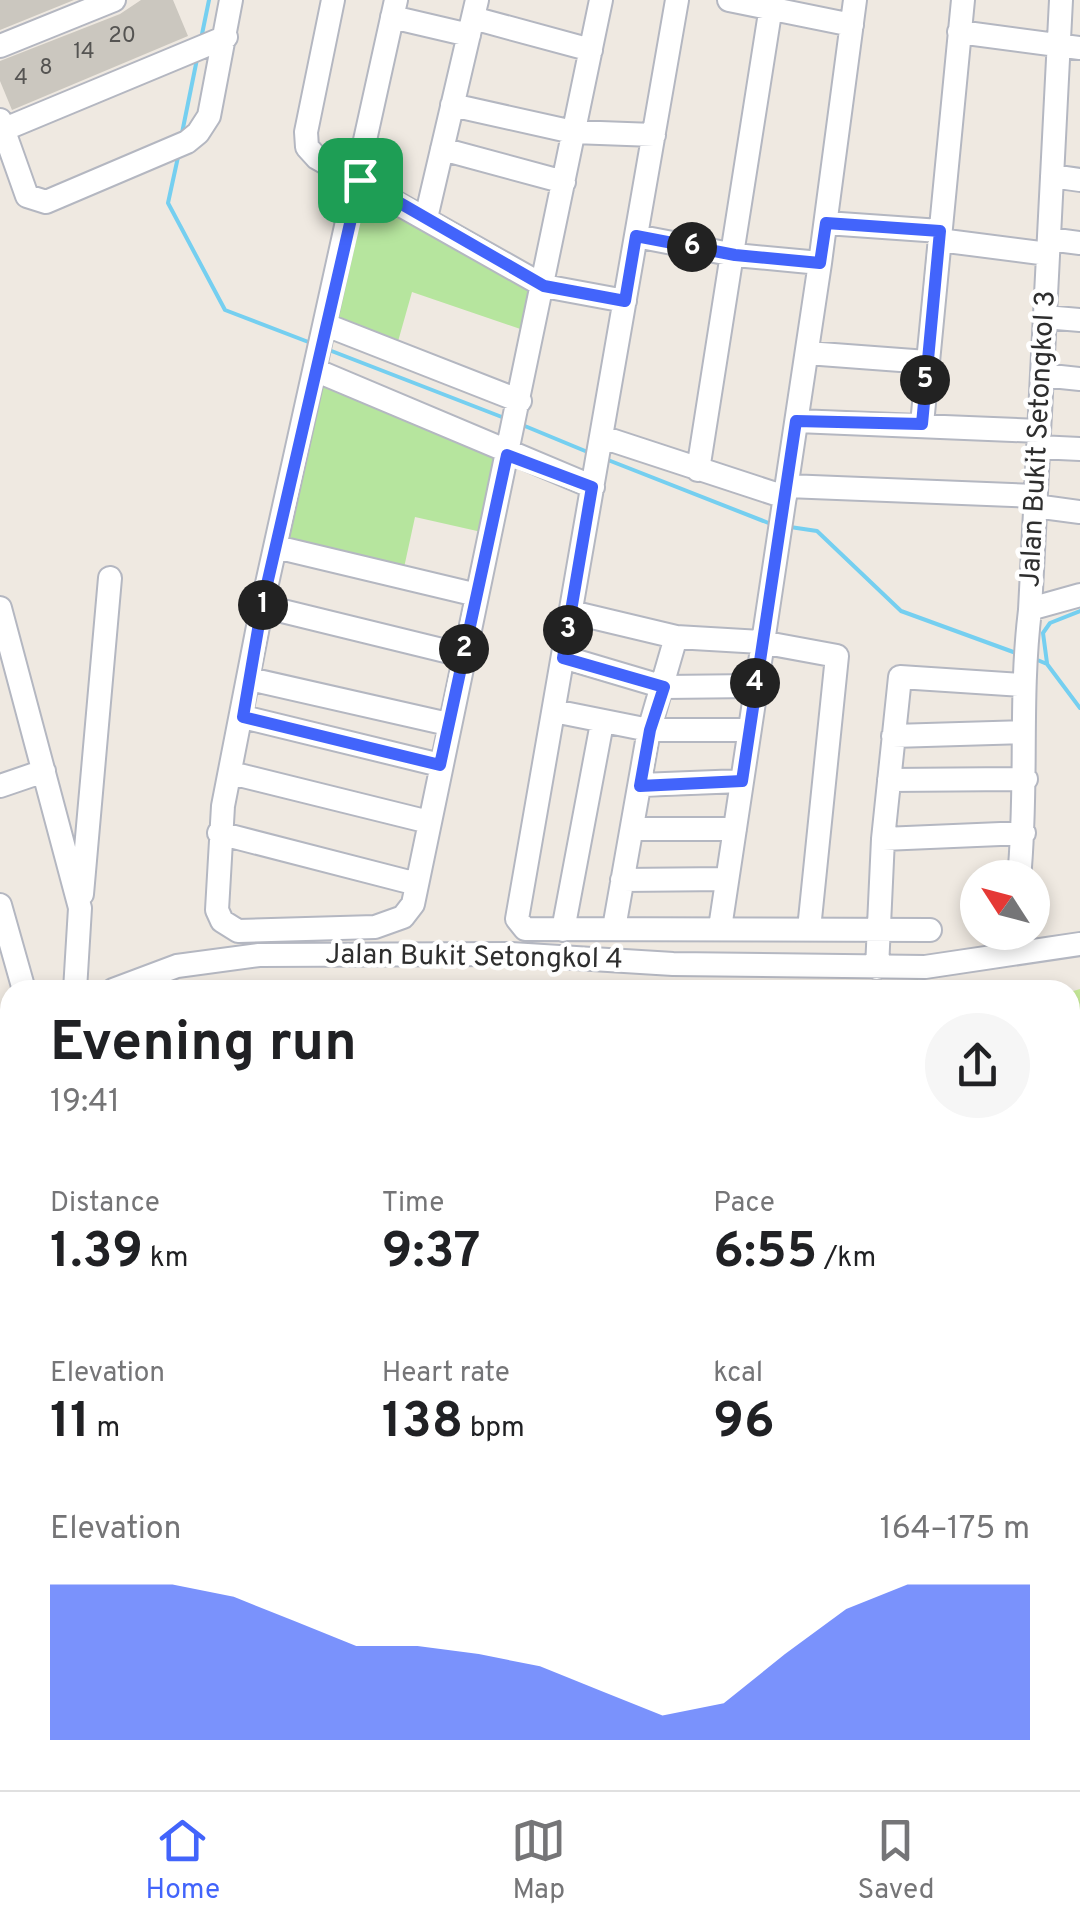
<!DOCTYPE html>
<html lang="en">
<head>
<meta charset="utf-8">
<style>
	:root { --surface:#fff; --page:#f6f6f6; --text:#202124; --muted:#757577; --line:#e0e0e0; --accent:#4264fb }
	body { margin:0; font-family:Overpass,sans-serif; background:var(--page); color:var(--text); height:100vh; display:flex; flex-direction:column; font-size:38px; white-space:nowrap }
	* { box-sizing:border-box; margin:0 }
	p { font-size:32px; color:var(--muted) }
	.icon { flex:none; width:55px; height:55px; fill:none; stroke:currentColor; stroke-width:2; stroke-linecap:round; stroke-linejoin:round }
	.map { position:relative; flex:1; overflow:hidden }
	.details { position:absolute; left:0px; top:980px; width:1080px; height:810px; display:flex; flex-direction:column; background:var(--surface); border-radius:30px 30px 0 0; box-shadow:0 5px 15px #0003 }
	.details>* { flex:none }
	.needle { width:65px; rotate:306deg }
	.buttons { position:absolute; left:960px; top:860px; display:grid; gap:20px }
	.buttons a { display:grid; place-items:center; width:90px; height:90px; border-radius:50%; background:var(--surface); box-shadow:0 5px 15px #0003; font-size:50px }
	.pin { position:absolute; display:grid; place-items:center; width:85px; height:85px; color:#fff; margin:-42px; border-radius:20px; box-shadow:0 5px 15px #0006 }
	.km { position:absolute; width:50px; height:50px; margin:-25px; border-radius:50%; background:#222; color:#fff; font-size:28px; line-height:50px; text-align:center }
	.round { display:grid; place-items:center; flex:none; width:105px; height:105px; border-radius:52px; background:var(--page) }
	.head { display:flex; align-items:center; justify-content:space-between; height:170px; padding:0 50px }
	h1 { font-size:55px; font-weight:700; line-height:75px }
	.stats { display:grid; grid-template-columns:repeat(3,1fr); gap:15px; height:170px; padding:10px 50px }
	.stats div { display:grid; align-content:center }
	.stats b { font-size:50px; font-weight:700 }
	.stats small { font-size:28px; font-weight:400 }
	.stats p { font-size:28px }
	.chart { height:280px; padding:20px 50px }
	.chart p { display:flex; justify-content:space-between }
	.chart svg { width:100%; height:180px; margin-top:10px; fill:var(--accent); opacity:.7 }
	.dock { display:flex; justify-content:space-around; align-items:center; height:140px; border-top:2px solid var(--line); background:var(--surface); font-size:28px; color:var(--muted) }
	.dock a { display:grid; justify-items:center; gap:5px }
	.dock .active { color:var(--accent) }
	.map>svg:first-child { display:block }
	.education { fill:#f0e6d1 }
	.green { fill:#b6e59e }
	.pitch { fill:#c9ec9a }
	.lines { fill:none; stroke-linecap:round; stroke-linejoin:round }
	.stream { stroke:#75cff0; stroke-width:4 }
	.building { fill:#cbc7bf }
	.minor-casing { stroke:#b4b7c1; stroke-width:26 }
	.minor { stroke:#fff; stroke-width:22 }
	.route-casing { stroke:#fff; stroke-width:20 }
	.route { stroke:#4264fb; stroke-width:12 }
	.labels { text-anchor:middle; dominant-baseline:central; stroke-width:9; stroke-linejoin:round; paint-order:stroke }
	.number-label { font-size:22px; fill:#555452 }
	.street-label { font-size:28px; fill:#2e2e2e; stroke:#fff }
</style>
</head>
<body>
<div class="map">
<svg width="1080" height="1790" viewBox="0 0 1080 1790">
	<rect width="100%" height="100%" fill="#efe9e1"/>
	<path class="education" d="M10 1428V1780H200L176 1790H0V1433Z
		M504 1780H824L829 1790H506Z"/>
	<path class="green" d="M360 180 544 286 535 334 412 292 397 345 336 321Z
		M315 370 499 458 486 533 415 517 402 577 276 547Z
		M918 979 920 990H193L219 986H867Z
		M1070 1520H1080V1790H829L824 1780H1070Z
		M200 1780H450L452 1790H176Z"/>
	<path class="pitch" d="M1080 989V1030L1070 1033V992Z
		M10 1428V1634L0 1638V1433Z
		M582 1780H824L829 1790H584Z"/>
	<g class="lines">
		<path class="stream" d="M201 39 209 0
			M182 133 197 59
			M178 157 168 203 225 310 311 343
			M329 350 507 419
			M520 424 590 453
			M608 460 771 524
			M790 527 817 531 901 611 1016 653
			M1035 659 1047 664 1080 708
			M1047 663 1043 633 1050 623 1080 611"/>
	</g>
	<path class="building" d="M0 0H74L0 30Z
		M141 0H173L188 36 12 110 0 81V61L120 14Z"/>
	<g class="lines">
		<g class="minor-casing">
			<path id="minor" d="M333 0 306 132 307 147 317 158 544 286 625 301
				M396 0 262 606 223 806 217 910 222 921 238 931 375 927 403 917 413 904 601 0
				M677 0 517 919 525 929 930 930
				M729 0 852 25
				M392 17 469 35
				M473 18 591 50
				M959 32 1080 48
				M0 46 114 0
				M452 105 573 132 654 135
				M0 120 27 196 46 202 187 142 198 133 209 116 231 0
				M0 131 226 37
				M442 149 564 182
				M1052 176 1080 180
				M426 218 477 0
				M826 223 940 231
				M636 236 735 255 820 263
				M1049 239 1080 243
				M939 240 1048 254
				M1045 317 1080 320
				M326 325 520 401
				M807 353 927 362
				M315 370 593 487
				M1042 375 1080 379
				M797 421 1039 431
				M922 424 963 0
				M602 437 785 497
				M1038 447 1080 449
				M698 470 772 0
				M787 486 1036 496
				M1035 506 1080 512
				M276 547 477 595
				M262 606 462 655
				M0 608 80 908 75 990
				M1030 609 1080 595
				M571 612 676 637 761 642 837 656 809 929
				M563 657 664 687 755 686
				M250 679 448 724
				M554 711 649 730H749
				M243 717 440 765
				M893 736 1023 732
				M231 773 429 822
				M889 780 1026 779
				M640 785 741 781
				M0 786 44 771
				M632 829H735
				M219 833 417 884
				M883 839 1024 833
				M1019 878C1028 788 1019 700 1030 610L1061 0
				M622 880 727 879
				M82 894 110 578
				M0 905 24 990
				M614 928 649 730 676 637
				M720 928 820 263 855 0
				M563 930 602 723
				M877 968 883 839 900 677 1021 685
				M113 990 177 966 259 955 511 954 673 964 925 967 1080 944
				M0 1084 5 1099
				M0 1155 10 1150
				M0 1213 10 1208
				M0 1276 10 1272
				M0 1338 10 1333
				M1070 1357 1080 1355
				M0 1402 10 1397
				M1070 1496 1080 1495
				M0 1663 10 1658
				M469 1780 471 1790"/>
		</g>
		<use href="#minor" class="minor"/>
	</g>
	<g class="lines">
		<g class="route-casing">
			<path id="route" d="M360 180 544 286 625 301 636 236 735 255 820 263 826 223 940 231 922 424 796 421 742 781 640 786 650 730 664 687 563 658 592 487 507 455 440 765 243 717 262 606Z"/>
		</g>
		<use href="#route" class="route"/>
	</g>
	<g class="labels">
		<g class="number-label">
			<text x="122" y="36">20</text>
			<text x="84" y="52">14</text>
			<text x="46" y="68">8</text>
			<text x="21" y="78">4</text>
		</g>
		<g class="street-label">
			<text transform="translate(1039 439) rotate(-87)">Jalan Bukit Setongkol 3</text>
			<text transform="translate(474 958) rotate(1)">Jalan Bukit Setongkol 4</text>
		</g>
	</g>
</svg>
<div class="buttons">
<a><svg class="needle" viewBox="-14 -14 28 28"><path d="M0-13l5 13h-10z" fill="#e53935"/><path d="M0 13l5-13h-10z" fill="#757577"/></svg></a>
</div>
<div class="pin" style="left:360px;top:180px;background:#1e9e55"><svg class="icon" aria-label="arrive" viewBox="0 0 24 24"><path d="M6 21V4h12l-3 4 3 4H6"/></svg></div>
<b class="km" style="left:263px;top:605px">1</b>
<b class="km" style="left:464px;top:649px">2</b>
<b class="km" style="left:568px;top:630px">3</b>
<b class="km" style="left:755px;top:683px">4</b>
<b class="km" style="left:925px;top:380px">5</b>
<b class="km" style="left:692px;top:247px">6</b>
<section class="details">
<div class="head"><div><h1>Evening run</h1><p>19:41</p></div><a class="round"><svg class="icon" aria-label="share" viewBox="0 0 24 24"><path d="M12 15V3M7 8l5-5 5 5M5 13v7h14v-7"/></svg></a></div>
<div class="stats">
<div><p>Distance</p><b>1.39<small> km</small></b></div>
<div><p>Time</p><b>9:37</b></div>
<div><p>Pace</p><b>6:55<small> /km</small></b></div>
</div>
<div class="stats">
<div><p>Elevation</p><b>11<small> m</small></b></div>
<div><p>Heart rate</p><b>138<small> bpm</small></b></div>
<div><p>kcal</p><b>96</b></div>
</div>
<div class="chart"><p><span>Elevation</span>164–175 m</p>
<svg viewBox="0 0 160 44" preserveAspectRatio="none"><path d="M0 44V6L10 6L20 6L30 9L40 15L50 21L60 21L70 23L80 26L90 32L100 38L110 35L120 23L130 12L140 6L150 6L160 6V44z"/></svg>
</div>
</section>
</div>
<nav class="dock">
<a class="active"><svg class="icon" aria-label="home" viewBox="0 0 24 24"><path d="M3 11l9-7 9 7M6 9v11h12V9"/></svg>Home</a>
<a><svg class="icon" aria-label="map" viewBox="0 0 24 24"><path d="M3 6l6-2 6 2 6-2v14l-6 2-6-2-6 2zM9 4v14M15 6v14"/></svg>Map</a>
<a><svg class="icon" aria-label="saved" viewBox="0 0 24 24"><path d="M7 4h10v16l-5-4-5 4z"/></svg>Saved</a>
</nav>
</body>
</html>
